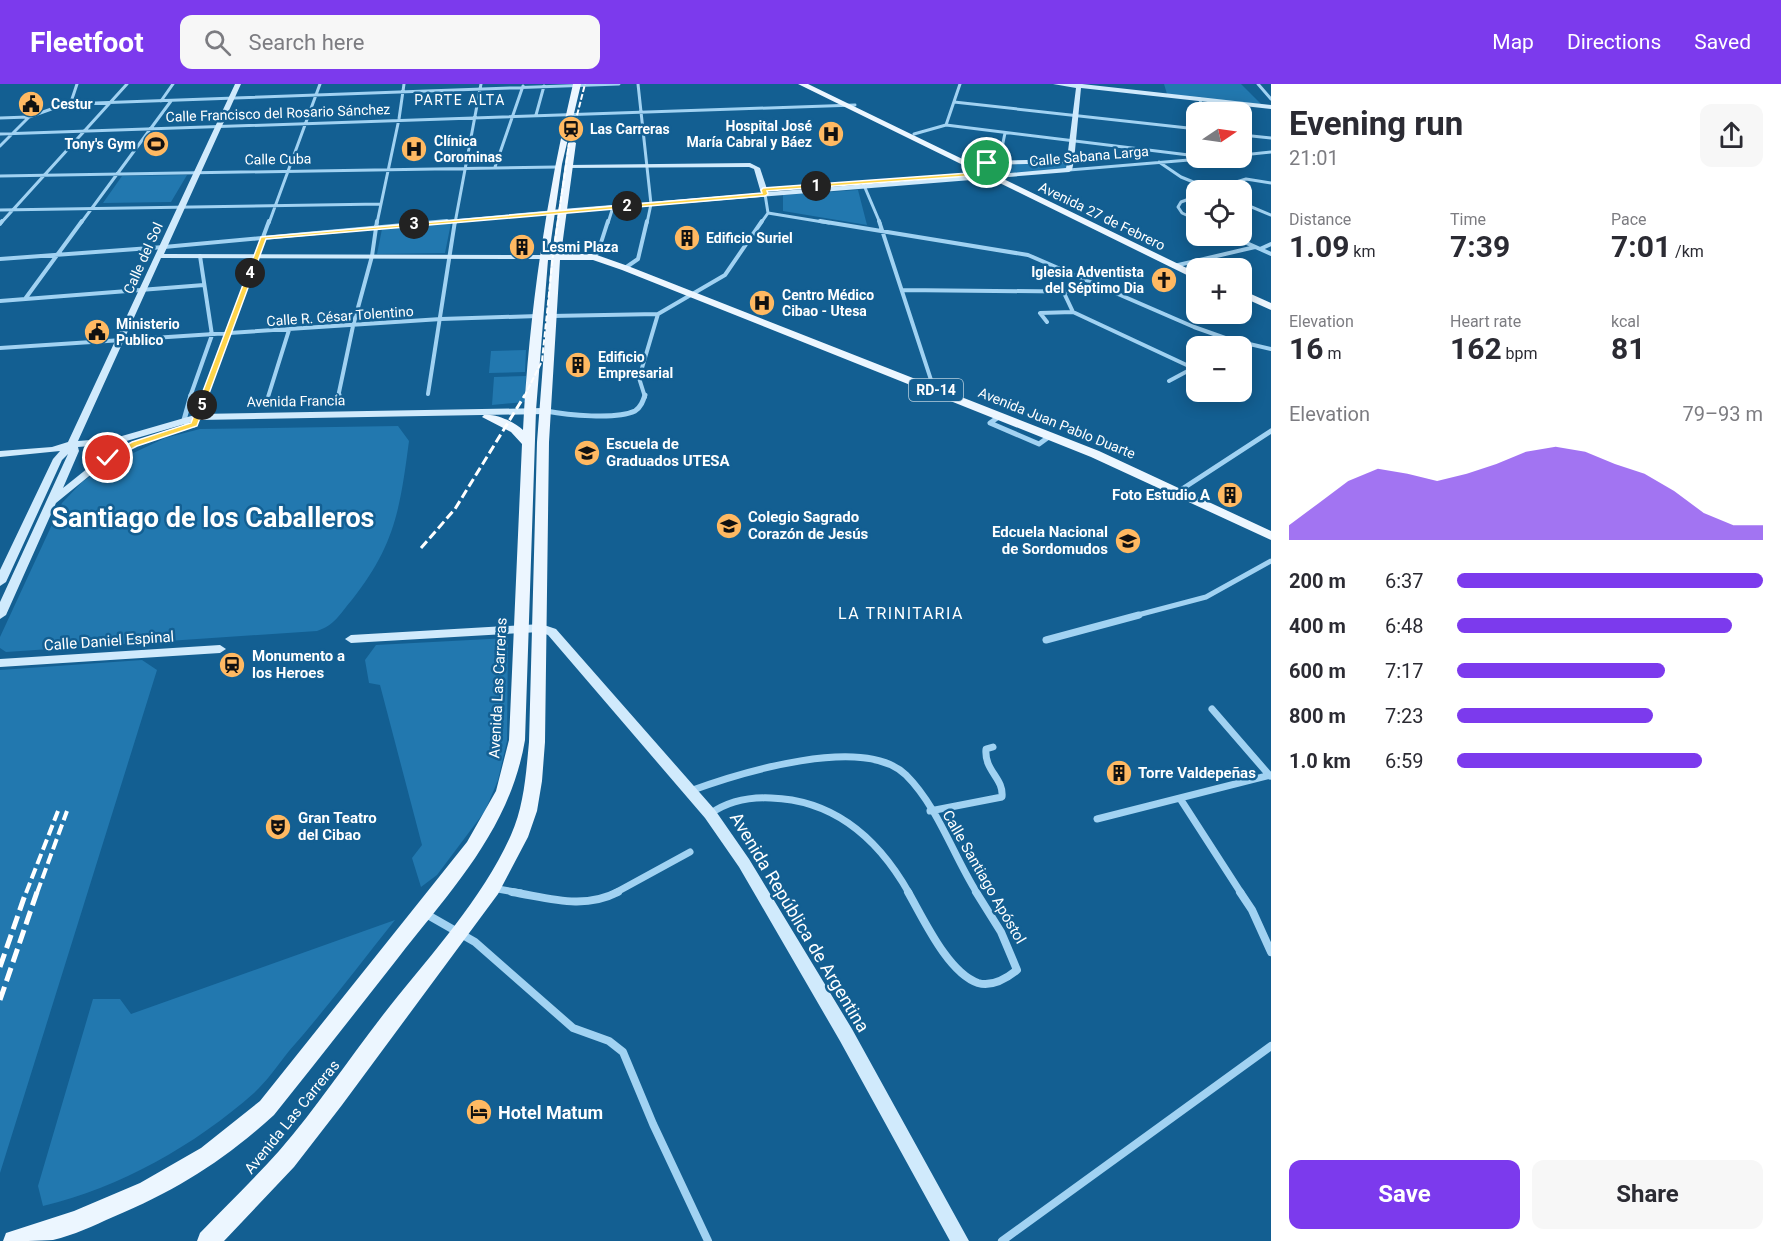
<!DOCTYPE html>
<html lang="en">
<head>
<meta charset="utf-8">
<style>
	:root { --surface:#fff; --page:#f7f7f7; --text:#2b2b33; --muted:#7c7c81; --accent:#7c3aed }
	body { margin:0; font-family:Roboto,sans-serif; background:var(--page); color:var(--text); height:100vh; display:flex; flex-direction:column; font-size:22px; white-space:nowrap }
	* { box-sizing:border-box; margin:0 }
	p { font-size:20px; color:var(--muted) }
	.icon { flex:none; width:33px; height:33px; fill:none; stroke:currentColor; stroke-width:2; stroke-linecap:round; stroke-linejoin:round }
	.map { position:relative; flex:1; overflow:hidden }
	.drawer { display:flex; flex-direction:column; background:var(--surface); width:510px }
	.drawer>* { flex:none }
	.needle { width:39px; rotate:77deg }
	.fabs { position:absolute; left:1186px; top:18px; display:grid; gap:12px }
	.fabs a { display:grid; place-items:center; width:66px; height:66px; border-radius:12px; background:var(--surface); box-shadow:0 3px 15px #0003; font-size:30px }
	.pin { position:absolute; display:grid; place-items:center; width:51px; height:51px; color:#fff; margin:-26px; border:3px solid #fff; border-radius:50%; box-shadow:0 2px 6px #0007 }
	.km { position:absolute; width:30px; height:30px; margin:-15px; border-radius:50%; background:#222; color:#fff; font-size:16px; line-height:30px; text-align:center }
	.round { display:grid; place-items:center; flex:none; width:63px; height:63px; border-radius:12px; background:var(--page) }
	.overview { display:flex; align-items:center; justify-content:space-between; height:102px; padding:0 18px }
	h1 { font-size:33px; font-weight:700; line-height:45px }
	.stats { display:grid; grid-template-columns:repeat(3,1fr); gap:9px; height:102px; padding:6px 18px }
	.stats div { display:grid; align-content:center }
	.stats b { font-size:30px; font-weight:700 }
	.stats small { font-size:16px; font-weight:400 }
	.stats p { font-size:16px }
	.chart { height:168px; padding:12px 18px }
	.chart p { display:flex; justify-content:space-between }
	.chart svg { width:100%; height:108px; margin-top:6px; fill:var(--accent); opacity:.7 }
	.action { display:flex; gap:12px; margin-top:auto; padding:12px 18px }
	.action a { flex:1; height:69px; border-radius:12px; background:var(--accent); color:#fff; font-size:24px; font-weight:700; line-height:69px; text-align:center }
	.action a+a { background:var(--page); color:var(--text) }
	ul { padding:0 18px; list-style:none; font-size:20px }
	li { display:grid; grid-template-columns:96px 72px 1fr; align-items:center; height:45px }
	li i { height:15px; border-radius:8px; background:var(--accent) }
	header { display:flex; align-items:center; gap:36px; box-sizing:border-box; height:84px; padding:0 30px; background:var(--accent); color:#fff }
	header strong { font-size:28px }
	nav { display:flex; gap:33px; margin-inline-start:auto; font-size:21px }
	.search { width:420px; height:54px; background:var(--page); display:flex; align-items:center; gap:15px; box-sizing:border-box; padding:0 21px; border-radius:12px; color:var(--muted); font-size:22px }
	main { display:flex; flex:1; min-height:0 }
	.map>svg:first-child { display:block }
	.green { fill:#2278af }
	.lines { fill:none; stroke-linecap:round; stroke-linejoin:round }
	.street-far4 { stroke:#a1d2f2; stroke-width:3 }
	.street-far3 { stroke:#a1d2f2; stroke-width:4 }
	.street-far2 { stroke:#a1d2f2; stroke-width:5 }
	.street-far1 { stroke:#a1d2f2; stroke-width:7 }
	.street { stroke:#a1d2f2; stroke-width:8 }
	.secondary { fill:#d0eafc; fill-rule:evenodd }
	.primary { fill:#ecf6ff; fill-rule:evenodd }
	.rail-far3 { stroke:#fff; stroke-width:2; stroke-dasharray:6 2; stroke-linecap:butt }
	.rail-far2 { stroke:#fff; stroke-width:3; stroke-dasharray:9 4; stroke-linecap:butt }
	.rail-far1 { stroke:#fff; stroke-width:4; stroke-dasharray:11 4.5; stroke-linecap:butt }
	.rail { stroke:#fff; stroke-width:5; stroke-dasharray:14 6; stroke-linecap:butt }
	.route { fill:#ffd54a; stroke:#fff; stroke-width:1.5 }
	.labels { text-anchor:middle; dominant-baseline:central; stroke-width:5; stroke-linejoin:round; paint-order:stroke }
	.far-neighbourhood-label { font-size:14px; letter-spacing:1.5px; fill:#fff; stroke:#135f92 }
	.far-poi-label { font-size:14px; font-weight:bold; fill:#fff; stroke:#135f92; text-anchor:start }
	.far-street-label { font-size:14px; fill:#fff; stroke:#135f92 }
	.shield { fill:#135f92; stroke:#b8cfde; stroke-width:1.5 }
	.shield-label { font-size:14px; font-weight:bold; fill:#fff }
	.poi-label { font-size:15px; font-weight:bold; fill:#fff; stroke:#135f92; text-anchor:start }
	.street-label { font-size:15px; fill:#fff; stroke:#135f92 }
	.neighbourhood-label { font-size:16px; letter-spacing:1.5px; fill:#fff; stroke:#135f92 }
	.near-street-label { font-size:18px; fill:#fff; stroke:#135f92 }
	.near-poi-label { font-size:18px; font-weight:bold; fill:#fff; stroke:#135f92; text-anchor:start }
	.town-label { font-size:27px; font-weight:bold; fill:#fff; stroke:#135f92 }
</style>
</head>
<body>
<header>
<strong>Fleetfoot</strong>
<div class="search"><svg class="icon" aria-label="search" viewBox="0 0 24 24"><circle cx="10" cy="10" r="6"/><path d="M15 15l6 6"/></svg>Search here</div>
<nav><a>Map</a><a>Directions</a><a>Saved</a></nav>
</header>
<main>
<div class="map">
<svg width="1271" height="1157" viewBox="0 0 1271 1157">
	<rect width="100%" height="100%" fill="#135f92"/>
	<path class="green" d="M1164 0H1241L1262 21 1167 10Z
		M1068 77V85L1004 89 989 82Z
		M187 91 171 118 103 119 122 92Z
		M858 106 867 141 783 127V111Z
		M451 139 445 169 377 170 382 145Z
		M526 266 525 288 489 289 491 267Z
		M526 292 525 318 492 321 494 293Z
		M398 342 409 357C400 425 395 462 351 517 339 531 335 541 317 547L6 568 0 564V553L62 419 82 398 106 382 165 354 200 345Z
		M508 554 507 657 498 696 485 727 437 791 421 803 412 774 422 761 380 601 369 599 365 576 376 561Z
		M142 576 157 586 0 1089V586Z
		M395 836C360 880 326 925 289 967 278 981 267 997 254 1009 195 1061 120 1104 43 1122L38 1102 93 915H120L131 930Z"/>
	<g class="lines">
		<path class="street-far4" d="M638 0 651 120 647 139
			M1258 0 1271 15
			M1200 15 1202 28
			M161 17 173 0
			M954 18 1197 45
			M67 20 619 0
			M536 31 544 2
			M0 34 28 33
			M946 41 1197 72
			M0 50 855 21
			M914 50 946 41 960 0
			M1242 51 1271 54
			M0 62 29 33 71 18 77 0
			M1242 71 1271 68
			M999 78 1005 49
			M1159 78 1181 93 1213 106
			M495 83 523 2
			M1069 86 1213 74
			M0 92 557 83
			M863 99 880 139
			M1210 106 1246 95 1271 99
			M1197 112 1181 118 1178 123 1182 129 1197 136
			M1242 119 1271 131
			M0 126 381 120
			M768 129 829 139
			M1 139 127 0
			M81 139 171 17
			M269 139 320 0
			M377 139 399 35 404 0
			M430 139 550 128
			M455 139 481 0
			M608 139 613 123
			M761 139 768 129 765 110"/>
		<path class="street-far3" d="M820 137 1028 171 1194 243 1228 255 1271 265
			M879 137 934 305
			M0 140 2 137
			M1231 152 1271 170
			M1260 165 1271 160
			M594 173 598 168 608 137
			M0 175 164 163 447 137
			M1174 182 1255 163
			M625 184 638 175 647 137
			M902 206 1108 208
			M1064 209 1073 228 1193 284
			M25 215 82 137
			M0 217 204 201
			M551 232 658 230
			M1047 238 1040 229 1073 228
			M0 264 441 235 538 232
			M1169 297 1197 282
			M428 310 455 137
			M190 313 212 251 200 172
			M204 313 269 137
			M268 313 289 246
			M338 313 353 242 372 172 377 137
			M645 313 639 294 658 230 725 191 762 137"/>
		<path class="street-far2" d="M338 315 339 311
			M546 327C567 331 616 336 635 327 641 323 643 317 645 311
			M1000 332 990 339 1039 360 1050 352
			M194 341 205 311
			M188 342 184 336 191 311
			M1179 407 1271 347
			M1134 532 1206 513 1271 477"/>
		<path class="street-far1" d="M1046 556 1139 531
			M1212 625 1270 692
			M690 707C739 689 864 650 906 691 938 723 953 771 977 809
			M1181 716 1241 809
			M930 727 1002 713C1004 694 984 687 986 665L993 663
			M710 730C728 717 749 713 771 714 835 716 879 756 909 809
			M1097 735 1271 691
			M492 804 521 809
			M615 809 690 768"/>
		<path class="street" d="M512 808C549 814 583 826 618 808
			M908 808C923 834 948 889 978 899 992 903 1007 894 1017 886L1001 848 976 808
			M1240 808 1252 826 1271 868
			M426 830 475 858 573 944 609 957 623 968 653 1040 708 1157
			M1002 1157 1271 962"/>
		<path class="secondary" d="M235 0H241L164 170 544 171 548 173 544 175 161 174 78 357 115 354 198 330 545 324 550 327 545 330 199 336 116 360 78 363 79 367 63 404 93 380 131 358H137L139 360 99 384 56 419 6 531 0 535V518L68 370 62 376 6 498 0 502V486L53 375 60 367 0 373V367L52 363 68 358Z
			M1053 0H1082L1271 21V25L1081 4 1074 77 1072 86 1069 88 550 130 546 128 550 126 761 109 754 85 749 83 566 84 565 83 568 81 750 79 760 84 768 108 967 92 968 90 978 87 980 80 988 77 1067 75 1076 4ZM1067 79 1066 84 976 92 983 89 985 82 989 81Z
			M541 540 556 545 715 726 749 775 852 945 969 1157H950L840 957 739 783 705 734 548 551 540 548 351 559 345 555 351 551Z
			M220 561 226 565 220 569 0 583V575Z"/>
		<path class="primary" d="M573 0H581L562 80 549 170H552L568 59 572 57 576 59 561 170H594L628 182 1099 367 1271 447V456L1091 373 622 186 593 176H560L549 358 545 658 542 697 537 727 528 753 498 810 342 1021 294 1083 224 1157H197L200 1149C226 1122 254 1095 279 1067 319 1021 352 970 390 922 433 868 482 815 511 751 524 722 526 690 529 658L537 358 551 176H548L536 326 525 656C510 745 452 805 398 874 357 926 316 979 274 1031 222 1078 177 1106 113 1133 93 1142 74 1151 53 1156 38 1157 18 1157 3 1157L6 1149 74 1127 140 1099 201 1064 260 1017 467 758 496 707 509 656 522 360 511 348 482 333 484 331C495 329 515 338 523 346 529 229 546 114 573 0Z
			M798 0H808L1197 189V196Z
			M1242 206 1271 219V226L1242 213Z"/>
		<path class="rail-far3" d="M575 39 585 0
			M524 313 542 277 553 171 569 60"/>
		<path class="rail-far2" d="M421 464 455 425 525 311"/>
		<path class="rail-far1" d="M26 809 58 727
			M37 809 67 727"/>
		<path class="rail" d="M0 883 26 808
			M0 916 37 808"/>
	</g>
	<path class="route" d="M987 77 989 79 984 82 983 89 969 92 767 107 768 110 765 112 266 155 197 342 137 362 110 376 104 374 132 358 191 339 261 153 762 109 761 106 763 104 969 89 979 87 980 80Z"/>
	<defs>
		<g id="civic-disc" transform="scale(1.35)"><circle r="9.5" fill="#ffb962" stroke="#135f92"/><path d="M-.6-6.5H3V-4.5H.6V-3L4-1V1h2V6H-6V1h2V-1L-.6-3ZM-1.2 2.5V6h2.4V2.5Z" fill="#111"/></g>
		<g id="station-disc" transform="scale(1.35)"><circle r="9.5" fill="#ffb962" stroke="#135f92"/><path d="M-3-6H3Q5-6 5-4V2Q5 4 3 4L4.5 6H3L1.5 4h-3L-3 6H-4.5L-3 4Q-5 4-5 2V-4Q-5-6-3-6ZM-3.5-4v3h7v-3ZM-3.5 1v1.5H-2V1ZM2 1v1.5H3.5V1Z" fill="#111"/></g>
		<g id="hospital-disc" transform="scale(1.35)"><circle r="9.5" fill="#ffb962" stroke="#135f92"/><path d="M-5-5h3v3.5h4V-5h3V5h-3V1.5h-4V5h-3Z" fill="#111"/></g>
		<g id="stadium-disc" transform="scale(1.35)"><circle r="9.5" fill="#ffb962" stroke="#135f92"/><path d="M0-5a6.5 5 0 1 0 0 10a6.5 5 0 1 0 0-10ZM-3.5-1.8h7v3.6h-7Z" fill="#111"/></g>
		<g id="building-disc" transform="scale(1.35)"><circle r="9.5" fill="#ffb962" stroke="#135f92"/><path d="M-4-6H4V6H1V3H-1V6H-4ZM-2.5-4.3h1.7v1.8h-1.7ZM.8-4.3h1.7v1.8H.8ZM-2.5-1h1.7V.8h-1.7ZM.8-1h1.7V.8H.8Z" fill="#111"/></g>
		<g id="church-disc" transform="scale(1.35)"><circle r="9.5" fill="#ffb962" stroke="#135f92"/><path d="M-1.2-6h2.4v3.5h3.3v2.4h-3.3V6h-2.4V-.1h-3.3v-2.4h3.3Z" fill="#111"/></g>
		<g id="school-disc" transform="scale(1.35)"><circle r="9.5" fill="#ffb962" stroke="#135f92"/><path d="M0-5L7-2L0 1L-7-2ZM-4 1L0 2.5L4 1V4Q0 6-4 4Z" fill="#111"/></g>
		<g id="university-disc" transform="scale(1.35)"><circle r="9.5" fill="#ffb962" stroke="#135f92"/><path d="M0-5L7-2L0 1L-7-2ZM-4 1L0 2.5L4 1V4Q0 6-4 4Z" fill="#111"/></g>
		<g id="theatre-disc" transform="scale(1.35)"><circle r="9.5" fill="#ffb962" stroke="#135f92"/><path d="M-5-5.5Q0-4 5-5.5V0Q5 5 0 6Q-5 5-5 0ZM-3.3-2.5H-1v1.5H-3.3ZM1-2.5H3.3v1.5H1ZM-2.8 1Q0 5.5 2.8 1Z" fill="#111"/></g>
		<g id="hotel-disc" transform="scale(1.35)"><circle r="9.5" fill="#ffb962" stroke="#135f92"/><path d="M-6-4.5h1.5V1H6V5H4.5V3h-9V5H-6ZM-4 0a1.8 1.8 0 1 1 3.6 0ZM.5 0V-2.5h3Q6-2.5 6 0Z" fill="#111"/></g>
	</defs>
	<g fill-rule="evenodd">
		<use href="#civic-disc" x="31" y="20"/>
		<use href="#station-disc" x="571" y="45"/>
		<use href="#hospital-disc" x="831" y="50"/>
		<use href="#stadium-disc" x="156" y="60"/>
		<use href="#hospital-disc" x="414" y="65"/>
		<use href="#building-disc" x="687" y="154"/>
		<use href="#building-disc" x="522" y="163"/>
		<use href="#church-disc" x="1164" y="196"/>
		<use href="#hospital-disc" x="762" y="219"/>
		<use href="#civic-disc" x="97" y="248"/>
		<use href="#building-disc" x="578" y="281"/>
		<use href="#school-disc" x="587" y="369"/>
		<use href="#building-disc" x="1230" y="411"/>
		<use href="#university-disc" x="729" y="442"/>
		<use href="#school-disc" x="1128" y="457"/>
		<use href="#station-disc" x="232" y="581"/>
		<use href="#building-disc" x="1119" y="689"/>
		<use href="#theatre-disc" x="278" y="743"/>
		<use href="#hotel-disc" x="479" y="1028"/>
	</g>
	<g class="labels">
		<g class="far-neighbourhood-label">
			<text x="460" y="16">PARTE ALTA</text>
		</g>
		<g class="far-poi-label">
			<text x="51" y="20">Cestur</text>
			<text x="812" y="42" text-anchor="end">Hospital José<tspan x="812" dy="16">María Cabral y Báez</tspan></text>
			<text x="590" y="45">Las Carreras</text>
			<text x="434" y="57">Clínica<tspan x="434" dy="16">Corominas</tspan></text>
			<text x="136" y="60" text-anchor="end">Tony's Gym</text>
			<text x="706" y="154">Edificio Suriel</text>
			<text x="542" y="163">Lesmi Plaza</text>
			<text x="1144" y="188" text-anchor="end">Iglesia Adventista<tspan x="1144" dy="16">del Séptimo Dia</tspan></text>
			<text x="782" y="211">Centro Médico<tspan x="782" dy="16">Cibao - Utesa</tspan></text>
			<text x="116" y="240">Ministerio<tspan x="116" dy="16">Publico</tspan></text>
			<text x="598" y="273">Edificio<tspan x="598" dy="16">Empresarial</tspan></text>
		</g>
		<g class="far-street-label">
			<text transform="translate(278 29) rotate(-2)">Calle Francisco del Rosario Sánchez</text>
			<text transform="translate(1089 72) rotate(-5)">Calle Sabana Larga</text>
			<text transform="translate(278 75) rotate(-1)">Calle Cuba</text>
			<text transform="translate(1102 132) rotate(26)">Avenida 27 de Febrero</text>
			<text transform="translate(143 174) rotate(-66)">Calle del Sol</text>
			<text transform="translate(340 232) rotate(-4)">Calle R. César Tolentino</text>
			<text transform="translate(296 317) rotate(-1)">Avenida Francia</text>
			<text transform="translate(1057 339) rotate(22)">Avenida Juan Pablo Duarte</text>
		</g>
		<rect class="shield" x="909" y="295" width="54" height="22" rx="4.5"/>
		<g class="shield-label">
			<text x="936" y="306">RD-14</text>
		</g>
		<g class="poi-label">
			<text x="606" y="360">Escuela de<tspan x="606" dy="17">Graduados UTESA</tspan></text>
			<text x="1210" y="411" text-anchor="end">Foto Estudio A</text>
			<text x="748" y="433">Colegio Sagrado<tspan x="748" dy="17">Corazón de Jesús</tspan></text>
			<text x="1108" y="448" text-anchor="end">Edcuela Nacional<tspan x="1108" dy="17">de Sordomudos</tspan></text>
			<text x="252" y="572">Monumento a<tspan x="252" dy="17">los Heroes</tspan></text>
			<text x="1138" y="689">Torre Valdepeñas</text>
			<text x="298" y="734">Gran Teatro<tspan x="298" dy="17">del Cibao</tspan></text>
		</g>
		<g class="street-label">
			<text transform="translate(109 557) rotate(-4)">Calle Daniel Espinal</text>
			<text transform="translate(498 604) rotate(-87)">Avenida Las Carreras</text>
			<text transform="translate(984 793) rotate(60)">Calle Santiago Apóstol</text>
			<text transform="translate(292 1033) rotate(-51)">Avenida Las Carreras</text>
		</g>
		<g class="neighbourhood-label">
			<text x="901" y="529">LA TRINITARIA</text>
		</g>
		<g class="near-street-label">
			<text transform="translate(800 838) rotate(59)">Avenida República de Argentina</text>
		</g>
		<g class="near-poi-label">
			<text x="498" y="1028">Hotel Matum</text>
		</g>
		<g class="town-label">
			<text x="213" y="434">Santiago de los Caballeros</text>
		</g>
	</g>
</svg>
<div class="fabs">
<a><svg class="needle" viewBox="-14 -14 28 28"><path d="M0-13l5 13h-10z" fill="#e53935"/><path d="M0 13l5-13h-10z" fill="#7c7c81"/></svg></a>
<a><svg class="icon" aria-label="locate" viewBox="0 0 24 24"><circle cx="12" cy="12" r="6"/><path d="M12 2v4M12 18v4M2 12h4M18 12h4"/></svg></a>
<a>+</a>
<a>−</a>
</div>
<div class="pin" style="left:987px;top:79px;background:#1e9e55"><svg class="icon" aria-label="arrive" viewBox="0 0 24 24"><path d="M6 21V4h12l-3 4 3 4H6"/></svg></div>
<div class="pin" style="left:108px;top:374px;background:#d93025"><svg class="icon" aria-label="check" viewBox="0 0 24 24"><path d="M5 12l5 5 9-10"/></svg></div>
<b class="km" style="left:816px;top:102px">1</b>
<b class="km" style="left:627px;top:122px">2</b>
<b class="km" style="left:414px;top:140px">3</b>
<b class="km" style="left:250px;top:189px">4</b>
<b class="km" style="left:202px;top:321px">5</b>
</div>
<section class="drawer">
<div class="overview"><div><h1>Evening run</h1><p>21:01</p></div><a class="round"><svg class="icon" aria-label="share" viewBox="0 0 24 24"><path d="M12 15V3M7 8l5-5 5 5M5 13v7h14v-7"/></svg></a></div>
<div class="stats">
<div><p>Distance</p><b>1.09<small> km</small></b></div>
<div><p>Time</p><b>7:39</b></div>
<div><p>Pace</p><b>7:01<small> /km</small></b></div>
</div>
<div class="stats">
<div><p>Elevation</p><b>16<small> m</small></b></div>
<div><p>Heart rate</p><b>162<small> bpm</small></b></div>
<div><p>kcal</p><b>81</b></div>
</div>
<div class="chart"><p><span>Elevation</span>79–93 m</p>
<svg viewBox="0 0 160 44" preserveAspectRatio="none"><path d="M0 44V38L10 29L20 20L30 15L40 17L50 20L60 17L70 13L80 8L90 6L100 8L110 13L120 17L130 24L140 33L150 38L160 38V44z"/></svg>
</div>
<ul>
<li><b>200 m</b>6:37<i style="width:100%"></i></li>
<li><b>400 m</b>6:48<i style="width:90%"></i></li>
<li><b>600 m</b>7:17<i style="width:68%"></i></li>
<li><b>800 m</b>7:23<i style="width:64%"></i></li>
<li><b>1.0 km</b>6:59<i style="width:80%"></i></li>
</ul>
<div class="action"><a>Save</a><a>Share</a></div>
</section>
</main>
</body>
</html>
